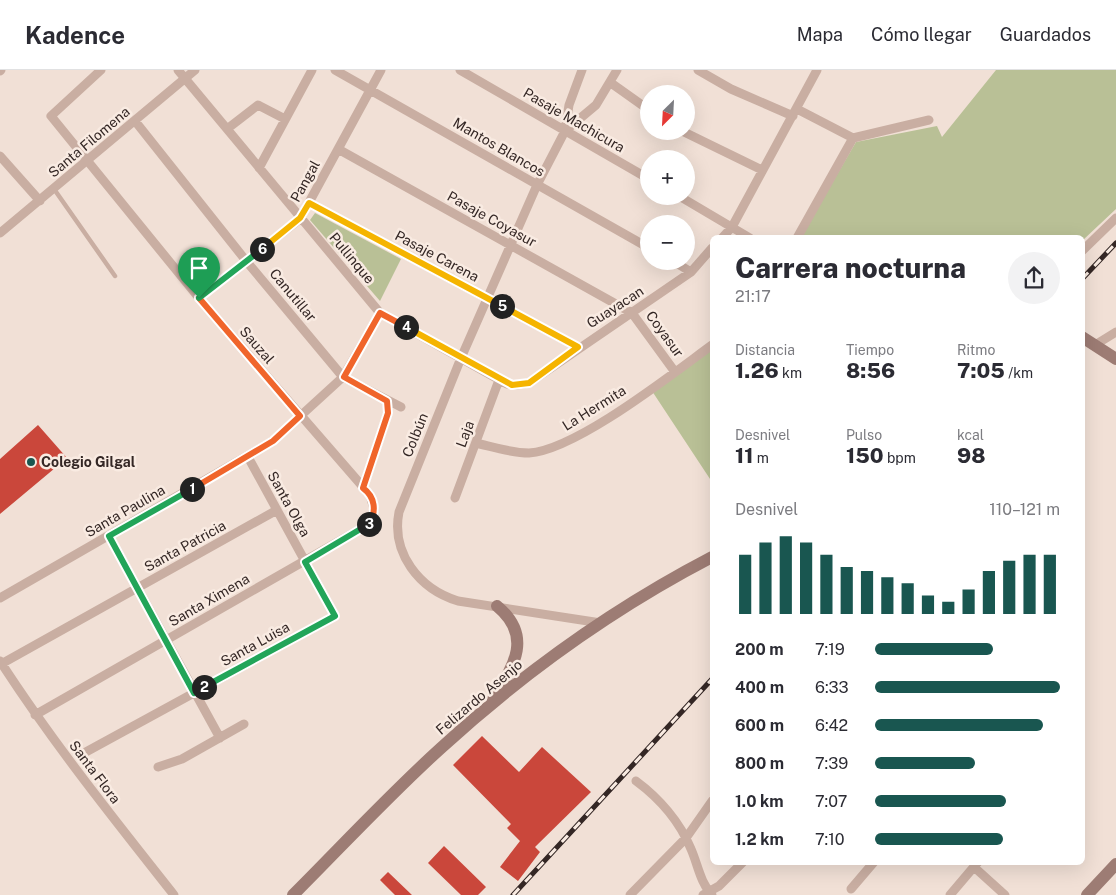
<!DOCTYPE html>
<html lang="es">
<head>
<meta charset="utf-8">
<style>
	:root { --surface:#fff; --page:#f2f2f3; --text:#2b2b33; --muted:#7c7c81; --line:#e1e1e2; --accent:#195650 }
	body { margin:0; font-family:"Public Sans",sans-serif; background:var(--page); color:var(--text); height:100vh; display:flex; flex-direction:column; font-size:19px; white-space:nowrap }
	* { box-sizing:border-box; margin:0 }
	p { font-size:16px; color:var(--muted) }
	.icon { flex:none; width:28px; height:28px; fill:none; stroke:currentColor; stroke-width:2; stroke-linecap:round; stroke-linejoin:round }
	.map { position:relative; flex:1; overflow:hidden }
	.details { position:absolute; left:710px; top:165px; width:375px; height:630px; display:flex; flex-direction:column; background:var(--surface); border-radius:8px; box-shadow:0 5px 20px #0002 }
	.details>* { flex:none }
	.needle { width:32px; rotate:204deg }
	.fabs { position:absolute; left:640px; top:15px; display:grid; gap:10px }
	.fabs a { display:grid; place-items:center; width:55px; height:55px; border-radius:50%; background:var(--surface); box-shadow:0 5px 20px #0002; font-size:25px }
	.pin { position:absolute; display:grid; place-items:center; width:42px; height:42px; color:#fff; margin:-51px -21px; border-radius:50% 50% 50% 0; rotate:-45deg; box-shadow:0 0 5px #0007 }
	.pin .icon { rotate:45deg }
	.km { position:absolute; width:25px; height:25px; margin:-12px; border-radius:50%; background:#222; color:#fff; font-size:14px; line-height:25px; text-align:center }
	.round { display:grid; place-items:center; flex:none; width:52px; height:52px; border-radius:26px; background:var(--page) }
	.summary { display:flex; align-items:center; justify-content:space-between; height:85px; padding:0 25px }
	h1 { font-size:28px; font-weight:800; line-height:38px }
	.stats { display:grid; grid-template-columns:repeat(3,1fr); gap:8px; height:85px; padding:5px 25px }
	.stats div { display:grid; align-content:center }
	.stats b { font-size:21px; font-weight:800 }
	.stats small { font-size:14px; font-weight:400 }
	.stats p { font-size:14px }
	.chart { height:140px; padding:10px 25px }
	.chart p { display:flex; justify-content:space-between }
	.chart svg { width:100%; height:90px; margin-top:5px; stroke:var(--accent); stroke-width:6 }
	ul { padding:0 25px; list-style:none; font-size:16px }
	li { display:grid; grid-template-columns:80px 60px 1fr; align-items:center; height:38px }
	li i { height:12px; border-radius:6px; background:var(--accent) }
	header { display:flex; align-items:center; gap:30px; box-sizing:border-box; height:70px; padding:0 25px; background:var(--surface); border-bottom:1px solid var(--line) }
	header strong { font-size:24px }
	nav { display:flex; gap:28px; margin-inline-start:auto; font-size:18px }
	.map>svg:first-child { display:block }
	.green { fill:#b9c096 }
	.building { fill:#ca473b }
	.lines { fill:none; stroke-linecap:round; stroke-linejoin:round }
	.lane { stroke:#c9aea2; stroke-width:4.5 }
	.street { stroke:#c9aea2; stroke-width:9 }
	.secondary { stroke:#9d7c74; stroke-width:12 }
	.rail-casing { stroke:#342725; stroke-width:5 }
	.rail { stroke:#f9ebe2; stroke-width:3; stroke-dasharray:9; stroke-linecap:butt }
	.split-1-casing { stroke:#fff; stroke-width:10 }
	.split-2-casing { stroke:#fff; stroke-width:10 }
	.split-3-casing { stroke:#fff; stroke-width:10 }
	.split-4-casing { stroke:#fff; stroke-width:10 }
	.split-5-casing { stroke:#fff; stroke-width:10 }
	.split-6-casing { stroke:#fff; stroke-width:10 }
	.split-7-casing { stroke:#fff; stroke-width:10 }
	.split-1 { stroke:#f0652b; stroke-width:6 }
	.split-2 { stroke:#22a559; stroke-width:6 }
	.split-3 { stroke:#22a559; stroke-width:6 }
	.split-4 { stroke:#f0652b; stroke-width:6 }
	.split-5 { stroke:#f5b400; stroke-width:6 }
	.split-6 { stroke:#f5b400; stroke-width:6 }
	.split-7 { stroke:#22a559; stroke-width:6 }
	.poi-dot { fill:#195650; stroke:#f9ebe2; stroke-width:2 }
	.labels { text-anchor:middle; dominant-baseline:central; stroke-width:5; stroke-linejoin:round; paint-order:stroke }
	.street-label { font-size:14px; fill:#342725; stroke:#f9ebe2 }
	.poi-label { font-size:14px; font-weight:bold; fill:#342725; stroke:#f9ebe2; text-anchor:start }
</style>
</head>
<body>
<header>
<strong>Kadence</strong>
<nav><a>Mapa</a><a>Cómo llegar</a><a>Guardados</a></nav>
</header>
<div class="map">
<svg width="1116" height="825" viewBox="0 0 1116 825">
	<rect width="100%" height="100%" fill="#f1e0d6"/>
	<path class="green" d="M996 0H1116V139L1083 170 1082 168H800L856 72 937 56 942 67Z
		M315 143 401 189 380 231 310 150Z
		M712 279V412L652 321Z"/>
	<path class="building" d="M38 355 67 388 0 444V389Z
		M482 666 519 702 542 677 591 722 535 777 540 782 518 811 500 797 520 771 507 758 511 754 453 695Z
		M444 776 486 817 478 825H461L428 793Z
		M388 802 412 825H395L380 810Z"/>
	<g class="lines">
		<path class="lane" d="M54 119 115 206"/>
		<path class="street" d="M178 0 380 243 507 314 517 315 529 313 691 202 712 178
			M335 0 649 178
			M460 0 649 109
			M582 0 569 35 565 61 537 115 461 288 399 442C391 483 419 519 458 531L601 553
			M698 0 731 19 793 46
			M0 1 1 0
			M611 13 649 40
			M797 39 853 68
			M135 51 247 192 343 307 401 337
			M227 59 258 35 285 49
			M565 61 596 35 617 0
			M682 61 762 100
			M338 79 632 243 675 302
			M0 86 40 131
			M259 98 312 0
			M679 126 750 168
			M309 133 578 277
			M0 163 195 0
			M722 168 732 157 817 0
			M797 168 853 68 929 50
			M1082 181 1116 148
			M673 191 691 202
			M199 228 300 149 381 0
			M1095 275 1116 262
			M476 373C493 377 511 383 529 383 576 380 672 304 712 275
			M363 418 388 343 387 331
			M455 428 499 310
			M109 466 220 668
			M0 528 273 371 343 307 380 243
			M0 591C53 673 114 749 174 825
			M1 594 277 440
			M35 645 369 454 374 439 370 425 199 228 51 46 101 0
			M84 683 335 546 248 387
			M158 697 182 689 244 654
			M636 711C659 728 680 752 691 779 698 795 700 812 712 825
			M974 797 1005 825
			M851 819 874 792
			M630 825 686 768 712 731
			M703 825 719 816 743 792
			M950 825 978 792"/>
		<path class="secondary" d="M1082 267 1116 289
			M493 629C513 597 534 567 497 536
			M293 825C342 776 389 725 441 678 523 603 614 538 712 487
			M1087 825 1116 794"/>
		<g class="rail-casing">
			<path id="rail" d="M1082 209 1116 173
				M513 825 712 609"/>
		</g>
		<use href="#rail" class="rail"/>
	</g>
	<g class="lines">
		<g class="split-1-casing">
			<path id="split-1" d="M192 419 273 371 300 346 199 228"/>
		</g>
		<g class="split-2-casing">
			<path id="split-2" d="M192 419 109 466 194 623 204 617"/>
		</g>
		<g class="split-3-casing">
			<path id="split-3" d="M204 617 335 546 305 492 369 454"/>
		</g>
		<g class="split-4-casing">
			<path id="split-4" d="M369 454C377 441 375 427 363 418L388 343 387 331 344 307 380 243 406 257"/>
		</g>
		<g class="split-5-casing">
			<path id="split-5" d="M406 257 512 315 529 313 578 277 502 236"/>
		</g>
		<g class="split-6-casing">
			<path id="split-6" d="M262 179 300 148 309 133 502 236"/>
		</g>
		<g class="split-7-casing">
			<path id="split-7" d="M199 228 262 179"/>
		</g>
		<use href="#split-1" class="split-1"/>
		<use href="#split-2" class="split-2"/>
		<use href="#split-3" class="split-3"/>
		<use href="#split-4" class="split-4"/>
		<use href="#split-5" class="split-5"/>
		<use href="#split-6" class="split-6"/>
		<use href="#split-7" class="split-7"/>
	</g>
	<circle class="poi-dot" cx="31" cy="392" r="5"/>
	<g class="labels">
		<g class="street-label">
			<text transform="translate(574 50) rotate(30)">Pasaje Machicura</text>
			<text transform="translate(89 72) rotate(-40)">Santa Filomena</text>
			<text transform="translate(499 77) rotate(30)">Mantos Blancos</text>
			<text transform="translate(305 111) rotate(-61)">Pangal</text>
			<text transform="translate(492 149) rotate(29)">Pasaje Coyasur</text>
			<text transform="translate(437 186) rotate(28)">Pasaje Carena</text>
			<text transform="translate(352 188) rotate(50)">Pullinque</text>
			<text transform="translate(293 225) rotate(50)">Canutillar</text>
			<text transform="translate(615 237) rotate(-33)">Guayacan</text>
			<text transform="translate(665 264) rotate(54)">Coyasur</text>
			<text transform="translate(257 275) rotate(49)">Sauzal</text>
			<text transform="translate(594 338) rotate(-32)">La Hermita</text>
			<text transform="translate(465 364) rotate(-70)">Laja</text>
			<text transform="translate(415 365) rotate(-68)">Colbún</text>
			<text transform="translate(289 434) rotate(61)">Santa Olga</text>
			<text transform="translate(125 441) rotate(-30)">Santa Paulina</text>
			<text transform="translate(185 476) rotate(-29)">Santa Patricia</text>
			<text transform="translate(209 530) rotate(-30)">Santa Ximena</text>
			<text transform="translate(255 574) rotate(-29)">Santa Luisa</text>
			<text transform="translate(479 627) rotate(-40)">Felizardo Asenjo</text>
			<text transform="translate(95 702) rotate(53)">Santa Flora</text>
		</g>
		<g class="poi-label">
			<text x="41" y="392">Colegio Gilgal</text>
		</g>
	</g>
</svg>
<div class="fabs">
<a><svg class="needle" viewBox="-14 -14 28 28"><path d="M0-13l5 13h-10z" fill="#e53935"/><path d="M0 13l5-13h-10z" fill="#7c7c81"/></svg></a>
<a>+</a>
<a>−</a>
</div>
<div class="pin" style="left:199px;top:228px;background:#1e9e55"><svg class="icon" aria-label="arrive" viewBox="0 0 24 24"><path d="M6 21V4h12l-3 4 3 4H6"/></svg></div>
<b class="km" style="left:192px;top:419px">1</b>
<b class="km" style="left:204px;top:617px">2</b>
<b class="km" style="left:369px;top:454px">3</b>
<b class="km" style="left:406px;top:257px">4</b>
<b class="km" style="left:502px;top:236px">5</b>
<b class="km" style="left:262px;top:179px">6</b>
<section class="details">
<div class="summary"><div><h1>Carrera nocturna</h1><p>21:17</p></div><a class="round"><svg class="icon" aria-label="share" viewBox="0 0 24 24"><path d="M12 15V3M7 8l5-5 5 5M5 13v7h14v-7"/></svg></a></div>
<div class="stats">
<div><p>Distancia</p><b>1.26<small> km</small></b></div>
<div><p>Tiempo</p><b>8:56</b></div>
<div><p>Ritmo</p><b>7:05<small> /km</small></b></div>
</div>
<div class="stats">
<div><p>Desnivel</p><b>11<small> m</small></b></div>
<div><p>Pulso</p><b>150<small> bpm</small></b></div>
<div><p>kcal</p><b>98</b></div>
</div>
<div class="chart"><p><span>Desnivel</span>110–121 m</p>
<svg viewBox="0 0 160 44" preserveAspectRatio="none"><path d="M5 44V15M15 44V9M25 44V6M35 44V9M45 44V15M55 44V21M65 44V23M75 44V26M85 44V29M95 44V35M105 44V38M115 44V32M125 44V23M135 44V18M145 44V15M155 44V15"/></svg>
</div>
<ul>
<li><b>200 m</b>7:19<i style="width:64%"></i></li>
<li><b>400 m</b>6:33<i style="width:100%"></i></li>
<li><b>600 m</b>6:42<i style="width:91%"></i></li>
<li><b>800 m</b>7:39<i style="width:54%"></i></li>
<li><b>1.0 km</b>7:07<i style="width:71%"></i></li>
<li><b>1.2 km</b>7:10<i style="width:69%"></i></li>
</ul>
</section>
</div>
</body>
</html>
